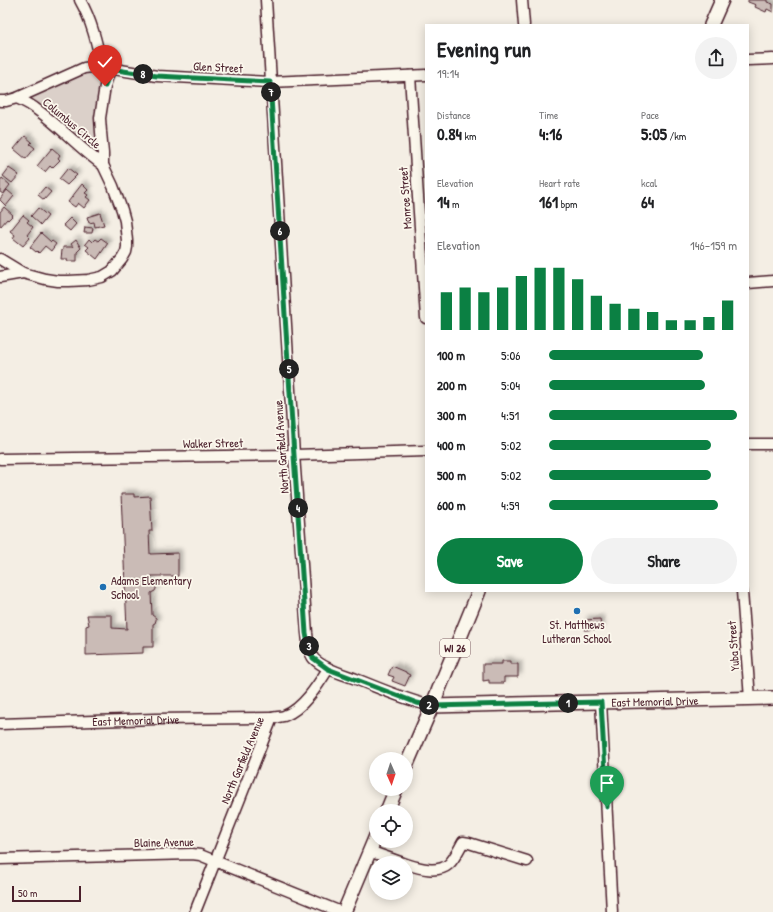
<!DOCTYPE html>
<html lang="en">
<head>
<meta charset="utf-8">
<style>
	:root { --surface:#fff; --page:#f2f2f2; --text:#202124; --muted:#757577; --accent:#0b8043 }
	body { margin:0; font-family:"Patrick Hand",sans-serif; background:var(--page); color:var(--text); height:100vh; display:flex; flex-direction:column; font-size:15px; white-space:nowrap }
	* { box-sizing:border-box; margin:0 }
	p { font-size:13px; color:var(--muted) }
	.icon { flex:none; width:22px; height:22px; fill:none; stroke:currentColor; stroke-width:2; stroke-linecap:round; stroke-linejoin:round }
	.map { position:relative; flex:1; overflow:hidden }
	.panel { position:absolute; left:425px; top:24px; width:324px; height:568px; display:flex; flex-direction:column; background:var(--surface); border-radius:0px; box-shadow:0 2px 10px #0003 }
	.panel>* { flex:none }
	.needle { width:26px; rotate:177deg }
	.controls { position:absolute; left:369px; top:752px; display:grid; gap:8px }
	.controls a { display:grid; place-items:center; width:44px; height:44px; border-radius:50%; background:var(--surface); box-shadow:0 2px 10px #0003; font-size:20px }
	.scale { position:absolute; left:12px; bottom:10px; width:69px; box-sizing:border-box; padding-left:4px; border:2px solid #4a1f2b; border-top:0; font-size:11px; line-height:14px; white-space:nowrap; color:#4a1f2b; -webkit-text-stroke:3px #fbf7ec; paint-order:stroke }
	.pin { position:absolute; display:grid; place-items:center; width:34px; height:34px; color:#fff; margin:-41px -17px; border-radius:50% 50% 50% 0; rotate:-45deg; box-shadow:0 0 4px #0007 }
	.pin .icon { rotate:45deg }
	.km { position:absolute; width:20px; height:20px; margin:-10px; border-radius:50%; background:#222; color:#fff; font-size:11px; line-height:20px; text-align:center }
	.round { display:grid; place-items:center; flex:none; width:42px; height:42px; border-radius:21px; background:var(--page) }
	.overview { display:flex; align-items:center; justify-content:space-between; height:68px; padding:0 12px }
	h1 { font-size:22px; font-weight:700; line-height:30px }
	.stats { display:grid; grid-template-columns:repeat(3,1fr); gap:6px; height:68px; padding:4px 12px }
	.stats div { display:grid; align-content:center }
	.stats b { font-size:17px; font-weight:700 }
	.stats small { font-size:11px; font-weight:400 }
	.stats p { font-size:11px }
	.chart { height:112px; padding:8px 12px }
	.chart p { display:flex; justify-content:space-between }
	.chart svg { width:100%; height:72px; margin-top:4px; stroke:var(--accent); stroke-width:6 }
	.cta { display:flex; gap:8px; margin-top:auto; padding:8px 12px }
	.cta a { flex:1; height:46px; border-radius:24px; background:var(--accent); color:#fff; font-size:16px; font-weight:700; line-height:46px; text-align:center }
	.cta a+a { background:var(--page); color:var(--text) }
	ul { padding:0 12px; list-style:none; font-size:13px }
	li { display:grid; grid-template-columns:64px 48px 1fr; align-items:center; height:30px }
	li i { height:10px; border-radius:5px; background:var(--accent) }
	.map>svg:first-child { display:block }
	.green { fill:#dbd0c9; stroke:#92787a }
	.building { fill:#cabbb6; stroke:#4a1f2b; filter:url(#shadow) }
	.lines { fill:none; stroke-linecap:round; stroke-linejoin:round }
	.minor-casing { stroke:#4a1f2b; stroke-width:13 }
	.major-casing { stroke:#4a1f2b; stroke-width:16 }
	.minor { stroke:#fbf7ec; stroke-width:10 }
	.major { stroke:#fbf7ec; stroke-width:13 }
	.route-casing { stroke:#fff; stroke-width:8 }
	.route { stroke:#0b8043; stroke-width:5 }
	.poi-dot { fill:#1f6fb2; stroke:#fbf7ec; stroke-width:1.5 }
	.labels { text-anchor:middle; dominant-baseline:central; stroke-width:3.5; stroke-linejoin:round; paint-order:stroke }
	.shield { fill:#fbf7ec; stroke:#7f6065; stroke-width:1 }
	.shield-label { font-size:11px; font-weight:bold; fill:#4a1f2b }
	.street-label { font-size:12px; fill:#4a1f2b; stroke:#fbf7ec }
	.poi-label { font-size:12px; fill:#4a1f2b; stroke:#fbf7ec; text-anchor:start }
</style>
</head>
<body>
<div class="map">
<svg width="773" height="912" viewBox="0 0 773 912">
	<defs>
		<filter id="shadow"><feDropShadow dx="3.5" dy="-3.5" stdDeviation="2" flood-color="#0004"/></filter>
	</defs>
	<rect width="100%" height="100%" fill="#f4eee4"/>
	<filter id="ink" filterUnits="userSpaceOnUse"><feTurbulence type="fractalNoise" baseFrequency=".025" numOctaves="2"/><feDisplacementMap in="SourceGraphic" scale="8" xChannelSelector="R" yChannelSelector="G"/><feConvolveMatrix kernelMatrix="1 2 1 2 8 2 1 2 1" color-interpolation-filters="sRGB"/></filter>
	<g filter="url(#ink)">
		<path class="green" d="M84 68 110 69 105 86 103 165 17 98Z"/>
		<path class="building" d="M748 0H767V2L773 4V12L767 9 766 12 755 7 756 5 748 2Z
			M25 136 32 142 30 144 35 148 26 159 14 149Z
			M52 148 60 155 58 158 60 160 52 168 50 166 45 172 37 166Z
			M9 168 19 175 12 183 3 176Z
			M68 168 77 175 67 185 59 179Z
			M2 178 10 185 3 194 0 192V181Z
			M82 184 88 190 85 193 88 195 86 197 90 200 84 208 78 203 75 207 68 202Z
			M45 187 51 192 44 200 38 195Z
			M7 190 14 196 6 206 0 200V199Z
			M4 207 13 215 8 220 7 219 1 226 0 225V212Z
			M38 208 48 216 41 225 31 216Z
			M100 213 104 225 95 227 94 222 89 223 87 217Z
			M23 215 29 220 27 222 33 227 27 235 30 238 23 246 13 238 15 235 10 231Z
			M70 218 76 224 70 231 63 225Z
			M85 227 93 228 92 233H84Z
			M41 233 51 242 52 241 56 244 51 251 45 246 39 253 37 251 36 252 30 247Z
			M101 238 108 243 97 259 86 250 89 247 85 244 89 239 92 242 95 239 98 241Z
			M76 240 81 248 77 252V261H67V259H61L62 250H63V247H73L71 244Z
			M121 494H134V497L150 496 152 531H149L150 554 178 553V576H151V583L156 586V589L155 591 151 593 152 615 156 618V620L155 623 153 624V647H143V653L86 655V626L89 625 87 615H112V628L127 629Z
			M600 619 601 629 585 630 584 620Z
			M502 661H510V664H518V677H504V683H489V680L483 681V664H502Z
			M392 666 406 672V673L410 675 405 686 392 681 394 677 388 675Z"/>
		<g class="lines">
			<g class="minor-casing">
				<g id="minor">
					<path d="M80 0C92 21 97 44 102 67"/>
					<path d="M266 0 294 455 307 633C308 641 308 652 314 659 324 669 343 674 356 679 381 689 406 700 432 706"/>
					<path d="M522 0 524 25"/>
					<path d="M748 60 773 59"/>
					<path d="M410 76 426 318"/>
					<path d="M17 98 84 68 92 67H102L157 76 270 82 426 75"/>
					<path d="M0 101H6L17 98C23 101 30 104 36 109 60 126 79 148 103 165"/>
					<path d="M0 259 23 273 45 279 58 281H69L88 280 102 277 112 271 122 259 126 252 127 247V241L125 221 122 210 113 186 103 165V153L101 132 100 118 105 86 110 69"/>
					<path d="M0 277 23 273"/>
					<path d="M748 283 773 281"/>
					<path d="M748 444H773"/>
					<path d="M0 459 294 455 426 451"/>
					<path d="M742 591 750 699"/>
					<path d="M601 702 612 912"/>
					<path id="s1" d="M0 724 155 719 272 718"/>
					<path d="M369 851 403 863"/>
					<path d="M0 859 192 854 200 855 341 912"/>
					<path d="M406 864C419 868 438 874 449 864 455 858 459 849 463 842L469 843 527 861"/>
					<path d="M195 912 272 718C276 717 280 717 284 716 303 709 318 685 328 669"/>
				</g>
			</g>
			<g class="major-casing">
				<g id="major">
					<path d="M711 25 722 0"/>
					<path id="s2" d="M432 706 773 698"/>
					<path d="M406 766 432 706 479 591"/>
					<path d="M387 811 396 789"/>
					<path d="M344 912 376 836"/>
				</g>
			</g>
			<use href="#minor" class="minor"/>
			<use href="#major" class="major"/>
		</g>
	</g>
	<g class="lines" filter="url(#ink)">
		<g class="route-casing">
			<path id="route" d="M105 86 110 69 157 76 270 82 294 455 306 633 309 649 313 658 328 669 404 698 417 703 432 706 601 702 607 807"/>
		</g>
		<use href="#route" class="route"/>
	</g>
	<g class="poi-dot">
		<circle cx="103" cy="587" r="4"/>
		<circle cx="577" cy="611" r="4"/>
	</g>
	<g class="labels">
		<rect class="shield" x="440" y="639" width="30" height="18" rx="3"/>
		<g class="shield-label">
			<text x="455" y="648">WI 26</text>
		</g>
		<g class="street-label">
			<text transform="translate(218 67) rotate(3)">Glen Street</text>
			<text transform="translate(72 123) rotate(40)">Columbus Circle</text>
			<text transform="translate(405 198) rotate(-94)">Monroe Street</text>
			<text transform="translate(213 443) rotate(-1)">Walker Street</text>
			<text transform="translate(281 447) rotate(-94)">North Garfield Avenue</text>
			<text transform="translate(733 646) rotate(-94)">Yuba Street</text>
			<text stroke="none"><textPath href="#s2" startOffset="223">East Memorial Drive</textPath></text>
			<text stroke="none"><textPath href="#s1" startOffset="136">East Memorial Drive</textPath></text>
			<text transform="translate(242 760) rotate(-67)">North Garfield Avenue</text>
			<text transform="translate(164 842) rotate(-1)">Blaine Avenue</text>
		</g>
		<g class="poi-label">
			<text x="111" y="580">Adams Elementary<tspan x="111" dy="14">School</tspan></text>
			<text x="577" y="624" text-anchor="middle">St. Matthews<tspan x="577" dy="14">Lutheran School</tspan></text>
		</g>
	</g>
</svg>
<div class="controls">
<a><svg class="needle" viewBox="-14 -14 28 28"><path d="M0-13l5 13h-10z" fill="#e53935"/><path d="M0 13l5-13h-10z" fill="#757577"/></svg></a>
<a><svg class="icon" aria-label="locate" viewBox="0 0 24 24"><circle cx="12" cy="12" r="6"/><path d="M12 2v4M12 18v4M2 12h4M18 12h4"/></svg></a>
<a><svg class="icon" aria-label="layers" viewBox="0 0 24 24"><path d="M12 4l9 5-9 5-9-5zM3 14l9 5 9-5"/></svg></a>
</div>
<div class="scale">50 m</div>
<div class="pin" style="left:607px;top:807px;background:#1e9e55"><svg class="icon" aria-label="arrive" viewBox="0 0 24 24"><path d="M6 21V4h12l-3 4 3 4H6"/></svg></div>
<div class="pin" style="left:105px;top:86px;background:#d93025"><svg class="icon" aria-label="check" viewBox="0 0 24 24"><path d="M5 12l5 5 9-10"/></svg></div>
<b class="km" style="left:568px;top:703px">1</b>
<b class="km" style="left:429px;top:705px">2</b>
<b class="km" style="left:309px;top:646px">3</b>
<b class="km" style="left:298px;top:508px">4</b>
<b class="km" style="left:289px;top:369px">5</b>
<b class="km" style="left:280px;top:231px">6</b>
<b class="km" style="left:271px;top:92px">7</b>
<b class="km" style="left:143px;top:74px">8</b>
<section class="panel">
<div class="overview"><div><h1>Evening run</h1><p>19:14</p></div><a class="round"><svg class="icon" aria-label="share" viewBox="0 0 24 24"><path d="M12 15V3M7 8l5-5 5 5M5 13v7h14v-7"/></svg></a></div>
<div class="stats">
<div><p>Distance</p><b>0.84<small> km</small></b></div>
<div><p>Time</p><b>4:16</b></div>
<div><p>Pace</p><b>5:05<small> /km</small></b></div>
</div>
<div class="stats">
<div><p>Elevation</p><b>14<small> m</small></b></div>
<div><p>Heart rate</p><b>161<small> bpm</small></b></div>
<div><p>kcal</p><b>64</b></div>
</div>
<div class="chart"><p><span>Elevation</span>146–159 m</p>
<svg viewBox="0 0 160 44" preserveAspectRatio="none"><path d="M5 44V21M15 44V18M25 44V21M35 44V18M45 44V11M55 44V6M65 44V6M75 44V13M85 44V23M95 44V28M105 44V31M115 44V33M125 44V38M135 44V38M145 44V36M155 44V26"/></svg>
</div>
<ul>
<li><b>100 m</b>5:06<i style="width:82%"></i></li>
<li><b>200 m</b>5:04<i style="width:83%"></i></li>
<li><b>300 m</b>4:51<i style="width:100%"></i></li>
<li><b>400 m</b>5:02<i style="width:86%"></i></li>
<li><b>500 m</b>5:02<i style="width:86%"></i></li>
<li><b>600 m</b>4:59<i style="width:90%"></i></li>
</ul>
<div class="cta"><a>Save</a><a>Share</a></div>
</section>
</div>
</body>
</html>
